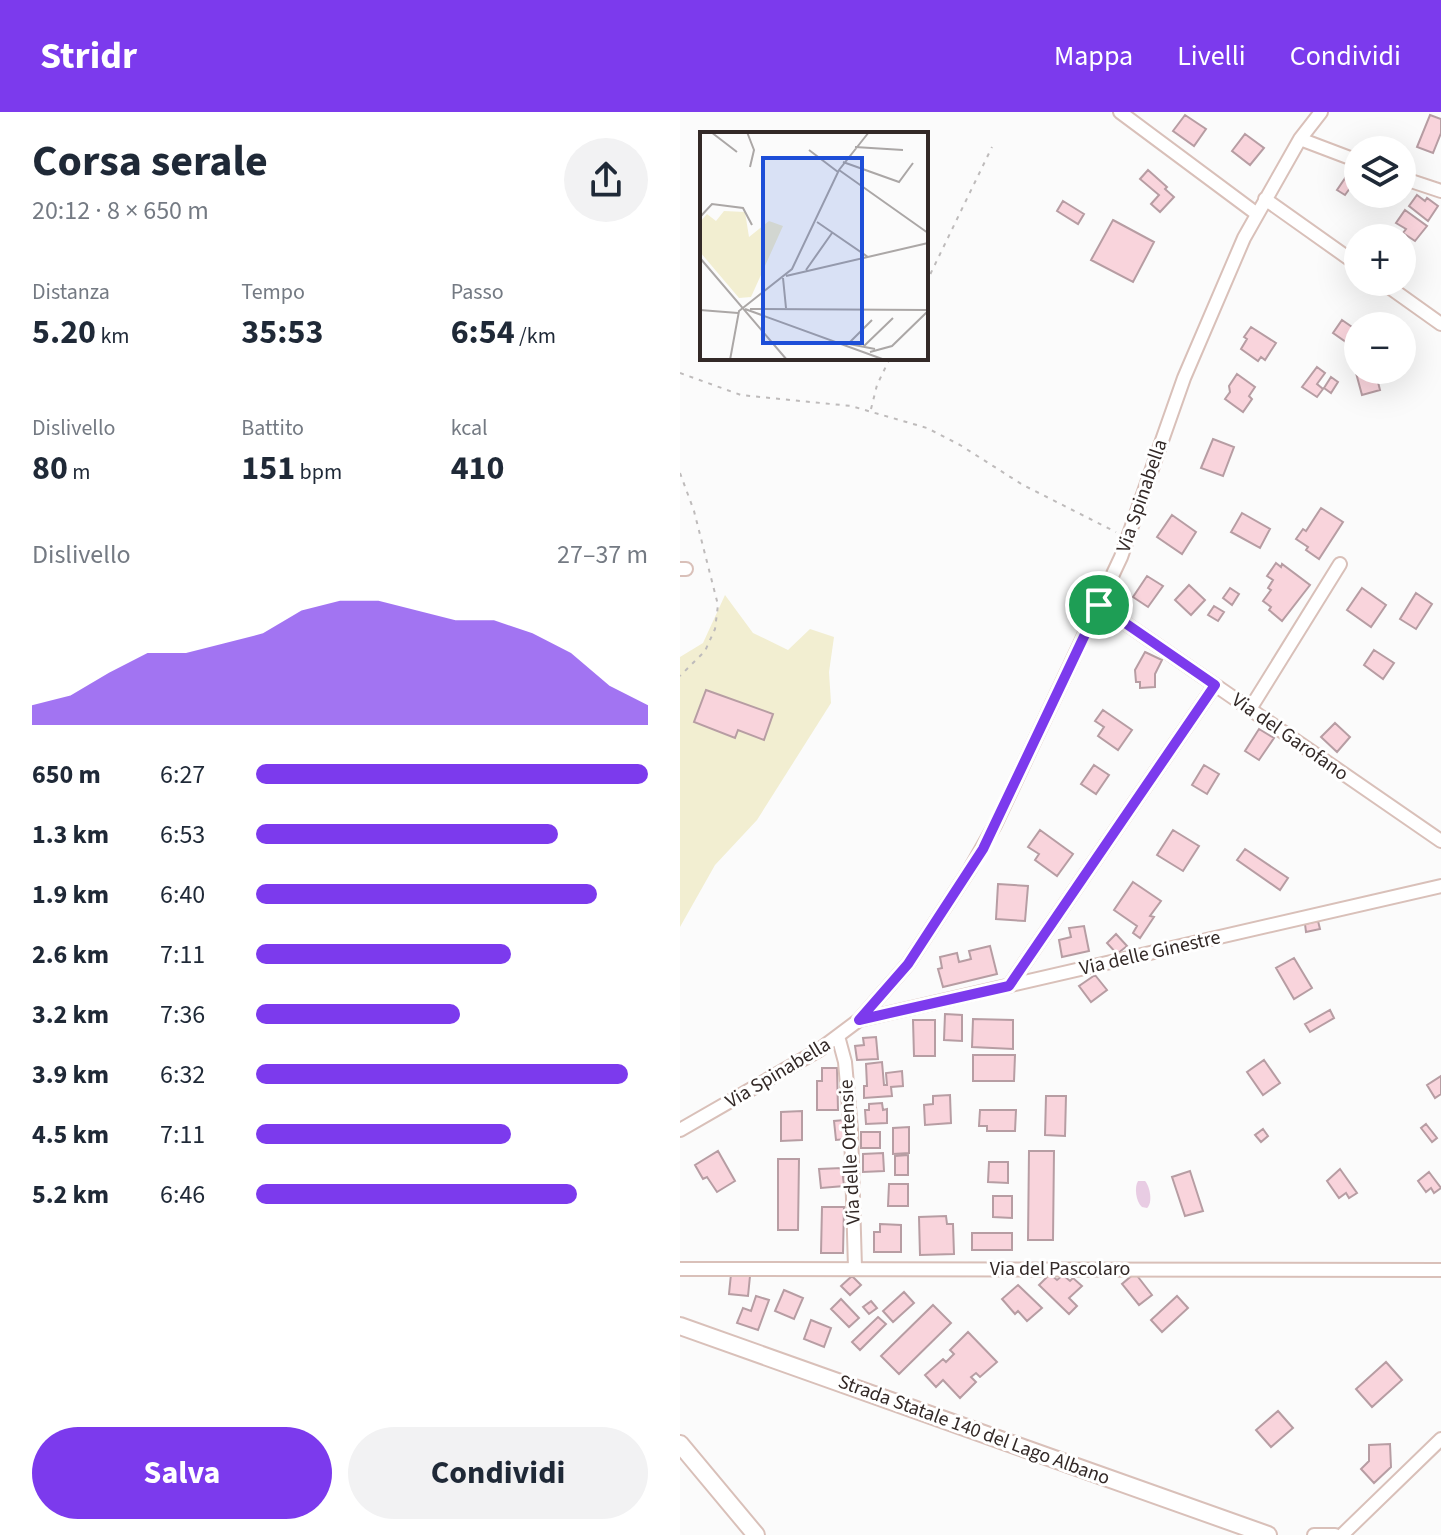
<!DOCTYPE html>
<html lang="it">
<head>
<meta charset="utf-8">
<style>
	:root { --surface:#fff; --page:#f2f2f3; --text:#1f2937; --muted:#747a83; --accent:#7c3aed }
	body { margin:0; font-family:"Source Sans 3",sans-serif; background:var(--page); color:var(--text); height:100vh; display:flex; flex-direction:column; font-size:30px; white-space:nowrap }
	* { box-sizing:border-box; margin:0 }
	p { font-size:26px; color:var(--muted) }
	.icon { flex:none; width:44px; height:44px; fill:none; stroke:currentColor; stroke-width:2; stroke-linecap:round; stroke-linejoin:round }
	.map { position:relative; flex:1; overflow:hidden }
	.sheet { display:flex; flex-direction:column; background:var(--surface); width:680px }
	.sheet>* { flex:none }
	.tools { position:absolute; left:664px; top:24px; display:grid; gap:16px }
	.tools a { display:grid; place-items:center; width:72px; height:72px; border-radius:50%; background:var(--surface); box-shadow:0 8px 32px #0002; font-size:40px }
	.pin { position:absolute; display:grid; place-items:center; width:68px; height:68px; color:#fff; margin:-34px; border:4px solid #fff; border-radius:50%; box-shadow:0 2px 8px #0007 }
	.round { display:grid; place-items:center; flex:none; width:84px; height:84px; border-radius:42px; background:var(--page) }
	.summary { display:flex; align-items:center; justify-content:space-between; height:136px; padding:0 32px }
	h1 { font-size:44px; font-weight:700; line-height:60px }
	.metrics { display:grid; grid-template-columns:repeat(3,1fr); gap:12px; height:136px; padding:8px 32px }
	.metrics div { display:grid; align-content:center }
	.metrics b { font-size:34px; font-weight:700 }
	.metrics small { font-size:22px; font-weight:400 }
	.metrics p { font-size:22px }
	.chart { height:224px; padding:16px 32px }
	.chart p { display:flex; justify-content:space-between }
	.chart svg { width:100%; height:144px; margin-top:8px; fill:var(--accent); opacity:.7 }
	.primary-button { display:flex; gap:16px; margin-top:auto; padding:16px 32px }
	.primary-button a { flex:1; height:92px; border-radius:48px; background:var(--accent); color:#fff; font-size:32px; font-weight:700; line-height:92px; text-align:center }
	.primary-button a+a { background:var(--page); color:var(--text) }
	ul { padding:0 32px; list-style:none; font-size:26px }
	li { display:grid; grid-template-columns:128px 96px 1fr; align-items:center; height:60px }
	li i { height:20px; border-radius:10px; background:var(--accent) }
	header { display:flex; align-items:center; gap:48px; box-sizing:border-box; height:112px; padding:0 40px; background:var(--accent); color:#fff }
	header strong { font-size:38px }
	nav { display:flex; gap:44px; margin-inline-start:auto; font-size:28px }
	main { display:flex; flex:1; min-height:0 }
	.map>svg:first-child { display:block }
	.green { fill:#f2eed1 }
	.water { fill:#e8cce3 }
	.building { fill:#f9d4dc; stroke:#b79da3; stroke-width:2 }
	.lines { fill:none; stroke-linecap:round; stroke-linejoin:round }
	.minor-casing { stroke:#d9c0b9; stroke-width:16 }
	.major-casing { stroke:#d9c0b9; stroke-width:20 }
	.path { stroke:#bebbbb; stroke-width:2; stroke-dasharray:4 6; stroke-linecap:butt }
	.minor { stroke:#fff; stroke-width:12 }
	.major { stroke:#fff; stroke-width:16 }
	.route-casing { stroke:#fff; stroke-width:16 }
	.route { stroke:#7c3aed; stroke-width:10 }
	.labels { text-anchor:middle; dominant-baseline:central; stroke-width:6; stroke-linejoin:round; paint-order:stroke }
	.street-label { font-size:20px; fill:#332927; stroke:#fff }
	.inset-road { fill:none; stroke:#aba7a6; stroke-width:2 }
	.view { fill:#1d4ed8; fill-opacity:0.15; stroke:#1d4ed8; stroke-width:4 }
	.inset-edge { fill:none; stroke:#332927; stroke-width:4 }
</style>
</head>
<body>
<header>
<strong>Stridr</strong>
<nav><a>Mappa</a><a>Livelli</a><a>Condividi</a></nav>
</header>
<main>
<section class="sheet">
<div class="summary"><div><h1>Corsa serale</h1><p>20:12 · 8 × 650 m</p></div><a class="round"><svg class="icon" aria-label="share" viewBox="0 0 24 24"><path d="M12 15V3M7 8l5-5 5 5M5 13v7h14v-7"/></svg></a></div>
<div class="metrics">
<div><p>Distanza</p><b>5.20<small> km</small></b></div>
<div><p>Tempo</p><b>35:53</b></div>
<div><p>Passo</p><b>6:54<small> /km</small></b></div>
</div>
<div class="metrics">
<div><p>Dislivello</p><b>80<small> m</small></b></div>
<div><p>Battito</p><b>151<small> bpm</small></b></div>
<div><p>kcal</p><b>410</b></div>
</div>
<div class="chart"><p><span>Dislivello</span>27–37 m</p>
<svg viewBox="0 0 160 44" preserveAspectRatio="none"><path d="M0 44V38L10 35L20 28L30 22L40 22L50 19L60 16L70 9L80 6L90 6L100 9L110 12L120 12L130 16L140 22L150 32L160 38V44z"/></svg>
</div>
<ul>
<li><b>650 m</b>6:27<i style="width:100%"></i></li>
<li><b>1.3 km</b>6:53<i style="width:77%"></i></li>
<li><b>1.9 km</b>6:40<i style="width:87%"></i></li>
<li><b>2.6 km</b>7:11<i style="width:65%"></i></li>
<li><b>3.2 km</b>7:36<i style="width:52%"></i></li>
<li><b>3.9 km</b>6:32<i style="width:95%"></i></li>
<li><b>4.5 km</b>7:11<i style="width:65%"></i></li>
<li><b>5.2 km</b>6:46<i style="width:82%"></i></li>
</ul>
<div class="primary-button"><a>Salva</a><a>Condividi</a></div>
</section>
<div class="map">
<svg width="761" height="1423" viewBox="0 0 761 1423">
	<rect width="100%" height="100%" fill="#fbfbfb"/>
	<path class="green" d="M45 483 73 521 108 538 130 517 154 525 149 560 151 591 77 708 35 753 0 815V545L23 531Z"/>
	<path class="water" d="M458 1069H465C470 1074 473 1091 467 1096L462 1095C456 1090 454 1075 458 1069Z"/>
	<path class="building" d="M505 3 526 17 514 34 493 19Z
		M750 3 761 7V21L753 41 737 35Z
		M565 22 584 36 570 53 552 39Z
		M468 58 487 75 485 77 494 85 480 100 471 92 479 83 460 67Z
		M670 59 678 65 665 83 657 78Z
		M737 83 745 89 747 86 758 94 748 109 729 94Z
		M383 89 404 102 398 112 377 99Z
		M725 98 747 114 735 129 723 121 726 117 716 111Z
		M433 108 474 130 453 170 411 148Z
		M662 208 675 217 666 230 653 221Z
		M571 215 596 231 585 248 581 245 578 249 561 237 567 227 564 225Z
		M637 255 645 261 637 272 643 277 637 285 622 275Z
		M687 258H695L700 278 682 283 676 261Z
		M557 262 575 275 569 284 572 287 563 300 545 287 550 280 549 274Z
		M651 265 658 270 651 281 644 276Z
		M533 327 554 335 543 364 521 356Z
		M641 396 663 410 639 447 626 438 628 435 616 427 623 417 626 419Z
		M562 401 590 417 580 436 551 420Z
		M492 403 516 420 502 442 477 425Z
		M596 451 601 455 602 452 630 473 602 509 589 498 591 495 583 489 591 478 588 476 593 468 587 464Z
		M467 464 483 474 468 495 453 485Z
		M509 473 525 488 511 503 495 488Z
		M550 476 559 482 552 493 543 486Z
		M682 476 706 493 691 515 667 498Z
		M736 481 752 492 736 517 720 507Z
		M534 494 544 500 538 509 528 503Z
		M694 538 714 551 703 567 684 553Z
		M465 540 482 548 475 562V575L460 576V570H456L455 558Z
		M26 578 93 602 84 628 58 618 55 626 14 610Z
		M423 598 452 618 438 638 418 624 424 615 415 609Z
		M655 611 670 625 657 640 641 625Z
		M579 617 594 626 579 648 565 639Z
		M414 653 429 663 416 682 401 672Z
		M524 653 539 662 527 682 512 673Z
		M360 718 393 742 377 764 355 748 359 742 348 735Z
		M493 718 519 734 503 759 477 743Z
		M565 737 608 766 600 778 557 748Z
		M453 770 481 789 470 804 474 805 460 826 453 821 457 814 434 798Z
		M318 772 348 774 345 809 316 807Z
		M638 809 640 817 626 820 625 812Z
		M404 814 409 839 382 845 379 828 391 825 389 816Z
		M436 822 447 834 437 842 427 831Z
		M310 834 317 862 263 875 258 857 262 856 260 845 277 841 279 850 291 847 289 839Z
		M614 846 632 876 614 887 596 856Z
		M415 863 427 878 411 890 399 874Z
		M650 898 654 906 630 920 625 912Z
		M265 902 282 903V929L264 928Z
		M293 907 333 908V937L292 935Z
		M233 908H255V944H234Z
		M196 925 198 947 177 948 175 934 184 933 183 926Z
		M293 943H335L334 969H293Z
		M584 948 600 971 583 983 567 960Z
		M202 950 204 973H207L206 961 222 959 223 974 211 975 212 984 184 986V974H187L186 952Z
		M142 956H157L158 998H137V969H142Z
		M761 964V982L755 986 747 973Z
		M270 983 271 1011 245 1013 244 993 253 992V984Z
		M366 984H386L385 1024 365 1023Z
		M202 991 203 998 207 997V1011L186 1012 185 998H189V992Z
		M300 998H336L335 1019H307V1014H299Z
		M122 999V1028L101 1029V1000Z
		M164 1008 166 1027 156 1028 154 1009Z
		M746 1012 757 1026 752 1030 741 1016Z
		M229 1015V1041L213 1042V1016Z
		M583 1017 588 1024 581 1030 575 1023Z
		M181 1020H200V1036H181Z
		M38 1039 55 1069 37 1080 27 1065 23 1067 15 1053Z
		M349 1039H374L373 1128H348Z
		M203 1041 204 1059 183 1060V1042Z
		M228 1043V1063H215V1044Z
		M98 1047H119L118 1118H98Z
		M309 1050H328V1071L308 1070Z
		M162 1056 164 1074 141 1076 139 1057Z
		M660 1057 677 1081 669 1086 666 1081 659 1086 647 1069Z
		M510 1059 523 1099 505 1104 492 1065Z
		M749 1060 761 1076 754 1081 751 1076 746 1080 738 1069Z
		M209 1072H228V1094H208Z
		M313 1084H332V1106L313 1105Z
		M142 1095H164L163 1141H141Z
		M266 1104 267 1112H273L274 1142 240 1143 239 1105Z
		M200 1112 221 1113V1140H194V1120H200Z
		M292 1121H332V1138H292Z
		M455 1161 472 1183 459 1193 442 1172Z
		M51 1162 70 1164 68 1184 49 1182Z
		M370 1162 377 1168 383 1163 390 1169 393 1166 402 1174 389 1186 397 1194 389 1202 359 1173Z
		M172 1164 181 1173 170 1183 161 1174Z
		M338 1173 362 1196 347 1209 338 1199 335 1202 322 1187Z
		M104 1178 123 1186 114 1207 95 1199Z
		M224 1180 234 1191 213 1210 203 1199Z
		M76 1184 89 1188 78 1218 57 1211 63 1196 71 1199Z
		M497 1184 508 1196 482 1220 471 1208Z
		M161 1187 179 1206 169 1215 151 1197Z
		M191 1189 197 1196 189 1202 183 1195Z
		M253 1193 271 1211 219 1262 201 1244Z
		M198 1205 206 1212 180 1238 172 1230Z
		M131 1208 151 1216 144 1235 124 1227Z
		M288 1220 317 1250 300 1265 296 1261 291 1265 296 1270 280 1286 263 1268 256 1275 245 1263 263 1247 266 1250 274 1242 270 1238Z
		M706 1250 722 1268 692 1295 676 1277Z
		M598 1299 613 1316 591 1335 576 1318Z
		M710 1332 711 1355 694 1371 681 1357 689 1349V1333Z"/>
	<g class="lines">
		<g class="minor-casing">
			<path id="minor" d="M440 0 577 102
				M620 27 678 49
				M722 66 761 79
				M585 87 678 153
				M702 170 761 212
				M0 457H6
				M419 493 761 729
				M570 597 660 452
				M329 874 535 573
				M179 908 761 774
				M158 924 165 950 171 1018 175 1156
				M0 1018 139 938 179 908 228 852 290 757 315 713 441 445 504 266 564 126 620 27 641 0
				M0 1157 761 1158
				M634 1423H655
				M662 1423 761 1327"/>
		</g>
		<g class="major-casing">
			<path id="major" d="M0 1214 588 1423
				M0 1332 76 1423"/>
		</g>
		<path class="path" d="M246 171 312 35
			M0 261 61 283 171 294 247 316 280 333 343 373 436 420
			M191 297 197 273 210 246
			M0 361 14 399 38 493 35 517 25 539 0 564"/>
		<use href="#minor" class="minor"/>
		<use href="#major" class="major"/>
	</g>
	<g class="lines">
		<g class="route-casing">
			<path id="route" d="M419 493 535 573 329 874 179 908 228 852 303 737Z"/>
		</g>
		<use href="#route" class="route"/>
	</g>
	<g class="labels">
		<g class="street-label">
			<text transform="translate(462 384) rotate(-71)">Via Spinabella</text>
			<text transform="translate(610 625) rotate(35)">Via del Garofano</text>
			<text transform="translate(470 841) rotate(-13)">Via delle Ginestre</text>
			<text transform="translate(98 961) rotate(-31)">Via Spinabella</text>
			<text transform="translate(170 1040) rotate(-93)">Via delle Ortensie</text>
			<text x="380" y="1157">Via del Pascolaro</text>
			<text transform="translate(294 1318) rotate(20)">Strada Statale 140 del Lago Albano</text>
		</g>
	</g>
	<g transform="translate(20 20)">
		<rect width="228" height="228" fill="#fbfbfb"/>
		<path d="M24 79 45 80 49 105 69 89 83 94 51 165 39 166 0 120V90L7 82 16 89Z" fill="#f2eed1"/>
		<path class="inset-road" d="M11 0 37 20M47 0 54 18 50 35M155 15 203 18M109 18 138 40M143 30 199 50 213 31M139 38 228 101M0 85 12 72 43 76 52 93M117 90 168 125M0 126 87 228M106 138 132 101M86 144 228 111M83 146 86 176M45 177 185 228M50 177 227 178M0 178 38 181M144 211 175 217M149 211 172 188M163 215 193 186M170 220 192 214 227 180M30 228 39 179 92 137 139 38 169 0"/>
		<path class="view" d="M63 26H162V211H63Z"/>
		<rect width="228" height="228" class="inset-edge"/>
	</g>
</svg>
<div class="tools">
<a><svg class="icon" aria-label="layers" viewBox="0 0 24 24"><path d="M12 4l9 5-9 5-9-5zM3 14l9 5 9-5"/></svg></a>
<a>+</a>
<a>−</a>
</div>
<div class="pin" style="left:419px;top:493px;background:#1e9e55"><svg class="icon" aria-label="arrive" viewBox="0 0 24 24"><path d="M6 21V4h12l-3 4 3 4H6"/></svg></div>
</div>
</main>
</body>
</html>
